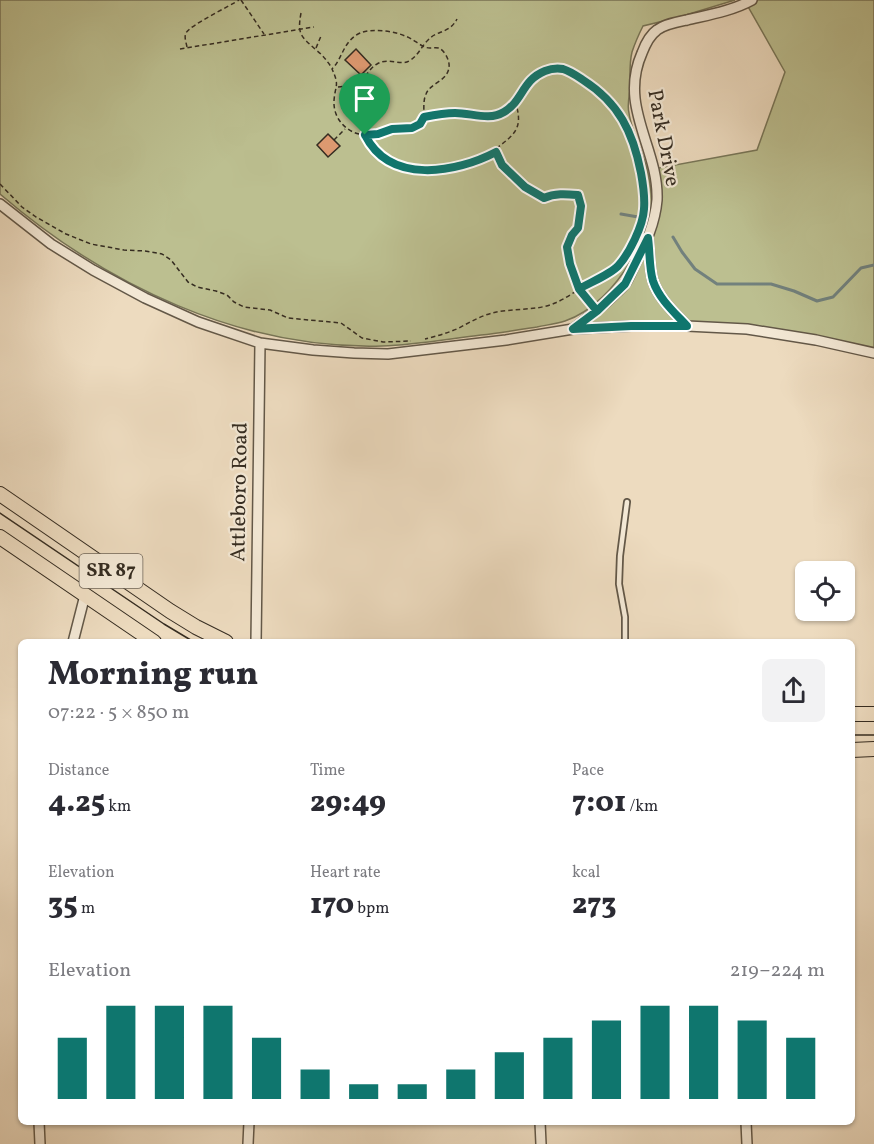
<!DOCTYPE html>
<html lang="en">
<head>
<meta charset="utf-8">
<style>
	:root { --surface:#fff; --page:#f2f2f3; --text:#2b2b33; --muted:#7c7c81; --accent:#0f766e }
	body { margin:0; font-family:Vollkorn,serif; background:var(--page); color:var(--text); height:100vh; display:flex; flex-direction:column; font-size:22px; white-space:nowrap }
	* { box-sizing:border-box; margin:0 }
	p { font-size:20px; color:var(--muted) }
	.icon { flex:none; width:33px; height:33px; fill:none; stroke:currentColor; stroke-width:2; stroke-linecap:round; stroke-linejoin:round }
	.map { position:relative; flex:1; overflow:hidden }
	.side { position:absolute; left:18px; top:639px; width:837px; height:486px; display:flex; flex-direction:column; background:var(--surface); border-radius:9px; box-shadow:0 2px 4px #0004 }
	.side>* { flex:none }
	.buttons { position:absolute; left:795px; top:561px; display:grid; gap:12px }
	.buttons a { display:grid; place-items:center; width:60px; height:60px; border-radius:9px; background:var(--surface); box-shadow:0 2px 4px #0004; font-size:30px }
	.pin { position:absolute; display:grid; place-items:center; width:51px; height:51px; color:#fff; margin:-62px -26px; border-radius:50% 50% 50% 0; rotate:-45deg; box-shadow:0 0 6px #0007 }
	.pin .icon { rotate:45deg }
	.round { display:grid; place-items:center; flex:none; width:63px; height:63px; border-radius:9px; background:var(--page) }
	.head { display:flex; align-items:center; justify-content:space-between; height:102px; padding:0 30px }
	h1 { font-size:33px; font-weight:800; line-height:45px }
	.figures { display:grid; grid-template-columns:repeat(3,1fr); gap:9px; height:102px; padding:6px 30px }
	.figures div { display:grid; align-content:center }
	.figures b { font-size:30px; font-weight:800 }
	.figures small { font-size:16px; font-weight:400 }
	.figures p { font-size:16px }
	.chart { height:168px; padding:12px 30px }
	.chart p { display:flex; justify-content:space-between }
	.chart svg { width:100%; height:108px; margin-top:6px; stroke:var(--accent); stroke-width:6 }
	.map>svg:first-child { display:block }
	.green { fill:#bcbf90; stroke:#787658; stroke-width:1.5 }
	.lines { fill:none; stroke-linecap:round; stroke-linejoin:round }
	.stream { stroke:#72817d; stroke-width:3 }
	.building { fill:#dd9970; stroke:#352c21; stroke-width:1.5 }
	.service-casing { stroke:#635848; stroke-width:8 }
	.minor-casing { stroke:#635848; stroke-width:12 }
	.primary-casing { stroke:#352c21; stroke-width:16 }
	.path { stroke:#352c21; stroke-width:1.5; stroke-dasharray:4.5 3; stroke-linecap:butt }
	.service { stroke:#f3e8d5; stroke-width:4.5 }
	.minor { stroke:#f3e8d5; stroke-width:9 }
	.primary { stroke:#eddbbf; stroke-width:14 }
	.tram { stroke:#352c21; stroke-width:1.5 }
	.route-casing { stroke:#fff; stroke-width:12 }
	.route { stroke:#0f766e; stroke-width:8 }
	.labels { text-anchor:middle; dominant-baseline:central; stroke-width:4.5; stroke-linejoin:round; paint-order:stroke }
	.shield { fill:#f3e8d5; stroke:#6e6457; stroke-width:1.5 }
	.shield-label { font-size:20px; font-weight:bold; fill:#352c21 }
	.street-label { font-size:21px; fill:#352c21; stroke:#f3e8d5 }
</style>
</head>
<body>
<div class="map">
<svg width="874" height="1144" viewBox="0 0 874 1144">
	<rect width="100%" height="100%" fill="#eddbbf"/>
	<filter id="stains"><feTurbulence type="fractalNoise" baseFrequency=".00333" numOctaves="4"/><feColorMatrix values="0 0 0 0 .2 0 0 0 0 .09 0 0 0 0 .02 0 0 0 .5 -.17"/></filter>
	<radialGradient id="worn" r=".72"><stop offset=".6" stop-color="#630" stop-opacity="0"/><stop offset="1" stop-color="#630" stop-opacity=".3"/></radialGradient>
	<path class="green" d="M0 0H735L676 18 643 26C639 34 635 43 632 52 629 64 630 77 630 90 629 97 627 106 629 113 631 128 640 147 645 162 649 174 653 197 651 209 649 221 636 251 630 262 616 286 592 312 565 321 556 324 546 325 537 327 518 330 500 333 481 335 448 339 415 345 382 346 241 350 106 285 0 194Z
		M752 0H874V353L747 329H573L625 284 654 220 653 169 757 150 785 72 746 3Z"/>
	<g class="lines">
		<path class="stream" d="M621 214 638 217
			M673 237 682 252 695 269 717 284H771L794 291 817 301 833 297 861 268 874 265"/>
	</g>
	<path class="building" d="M356 49 371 65 361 75 345 60Z
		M328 134 340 146 328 157 317 145Z"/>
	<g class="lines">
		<g class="service-casing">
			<path id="service" d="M625 642V617L619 584 620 556 627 502"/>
		</g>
		<g class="minor-casing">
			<path id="minor" d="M0 204 51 244 93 270 145 298 198 322 260 343 313 350 354 353 388 354 506 340 573 329 631 326H687L747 329 816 340 874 353
				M648 238C650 252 649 268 653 281 659 299 675 313 687 326
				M573 329C588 318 602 307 615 294 618 291 622 288 625 284 629 278 632 270 635 264 646 243 655 223 657 200 659 148 618 107 642 53 645 45 650 35 657 30 665 24 677 22 687 20 708 15 732 11 752 0
				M73 642 85 595
				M256 642 260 343
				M39 1122 40 1144
				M540 1122 541 1144
				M746 1122 747 1144
				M248 1144 249 1122"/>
		</g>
		<g class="primary-casing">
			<path id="primary" d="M0 494 170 611 196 627 226 642
				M0 537 154 642
				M852 714H874
				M852 750 874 749"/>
		</g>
		<path class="path" d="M241 0 264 34
			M301 13C297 35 301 36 316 50 323 55 327 61 332 68
			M187 47C186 42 184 37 186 33 190 25 230 6 239 0
			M316 48 321 36
			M180 49 314 27
			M338 87C351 86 358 83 367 74 370 70 373 66 377 64 389 57 400 66 409 61 418 56 421 47 428 40 437 30 449 34 457 19
			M424 117C424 110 423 100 426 94 430 83 448 81 449 67 450 61 445 51 439 48 434 47 429 49 425 47 419 45 412 38 405 36 394 31 371 28 360 33 343 41 343 58 332 69 340 86 335 85 334 101 333 121 350 136 369 135 377 135 384 131 392 129 407 126 415 132 424 117 434 115 445 113 455 113 472 113 489 121 504 112 526 99 525 68 558 69 569 69 578 77 587 82 619 104 634 136 641 173 643 184 645 198 644 209 643 226 629 254 618 266 611 274 599 277 590 282 579 289 567 298 555 303 538 311 511 308 492 313 481 316 470 322 459 328 448 333 437 336 425 339
			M365 135C391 184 456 173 496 152L497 148C515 134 523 128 516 104
			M334 140 345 129
			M496 152 502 165 525 187 544 198C555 193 566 194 577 195L581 206 578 228 572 235 567 247 570 264 579 289 591 303
			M0 184 22 207 36 217 66 234 91 244 124 250 145 251 162 254 171 260 188 282 197 287 216 291 227 295 234 302 244 307 270 310 288 318 341 323 362 338 383 342 411 341"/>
		<use href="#service" class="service"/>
		<use href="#minor" class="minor"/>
		<use href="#primary" class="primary"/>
		<path class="tram" d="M0 513 164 624 194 642
			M852 735H874"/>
	</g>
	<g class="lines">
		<g class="route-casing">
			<path id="route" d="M365 135C390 185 456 173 496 152L502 165 525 187 544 198C555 193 566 194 578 195L581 206 578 228 572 235 567 247 570 264 579 289 597 311 573 329 631 326H687C675 313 659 299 653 281 649 268 650 252 648 238L625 284 597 311 579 289C589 283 611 274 618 266 629 254 643 226 644 209 645 197 643 184 641 173 633 132 619 103 583 80 577 76 570 71 563 69 557 68 550 69 545 71 522 80 523 101 504 112 489 121 472 113 455 113 445 113 434 115 424 117L420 124 412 128 392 129 378 134 365 135"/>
		</g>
		<use href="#route" class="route"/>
	</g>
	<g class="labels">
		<rect class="shield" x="79.5" y="554" width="63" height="34" rx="4.5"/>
		<g class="shield-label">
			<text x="111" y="571">SR 87</text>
		</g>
		<g class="street-label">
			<text transform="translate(663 138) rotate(79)">Park Drive</text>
			<text transform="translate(240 492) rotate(-89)">Attleboro Road</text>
		</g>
	</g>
	<rect width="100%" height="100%" filter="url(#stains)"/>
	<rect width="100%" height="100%" fill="url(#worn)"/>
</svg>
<div class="buttons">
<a><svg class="icon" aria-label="locate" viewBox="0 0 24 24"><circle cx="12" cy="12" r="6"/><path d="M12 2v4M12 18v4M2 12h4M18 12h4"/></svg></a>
</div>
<div class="pin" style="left:365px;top:135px;background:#1e9e55"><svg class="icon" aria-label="arrive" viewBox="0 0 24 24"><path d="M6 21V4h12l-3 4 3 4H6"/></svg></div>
<section class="side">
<div class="head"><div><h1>Morning run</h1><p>07:22 · 5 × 850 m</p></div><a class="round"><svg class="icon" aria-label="share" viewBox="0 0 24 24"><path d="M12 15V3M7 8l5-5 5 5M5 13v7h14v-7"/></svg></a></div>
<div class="figures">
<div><p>Distance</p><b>4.25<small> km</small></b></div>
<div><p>Time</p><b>29:49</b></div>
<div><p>Pace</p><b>7:01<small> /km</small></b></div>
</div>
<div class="figures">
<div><p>Elevation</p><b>35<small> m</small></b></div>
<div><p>Heart rate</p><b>170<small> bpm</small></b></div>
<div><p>kcal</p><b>273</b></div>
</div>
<div class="chart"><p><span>Elevation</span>219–224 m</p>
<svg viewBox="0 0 160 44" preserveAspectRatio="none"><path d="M5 44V19M15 44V6M25 44V6M35 44V6M45 44V19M55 44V32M65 44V38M75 44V38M85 44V32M95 44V25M105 44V19M115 44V12M125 44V6M135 44V6M145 44V12M155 44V19"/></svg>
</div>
</section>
</div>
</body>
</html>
